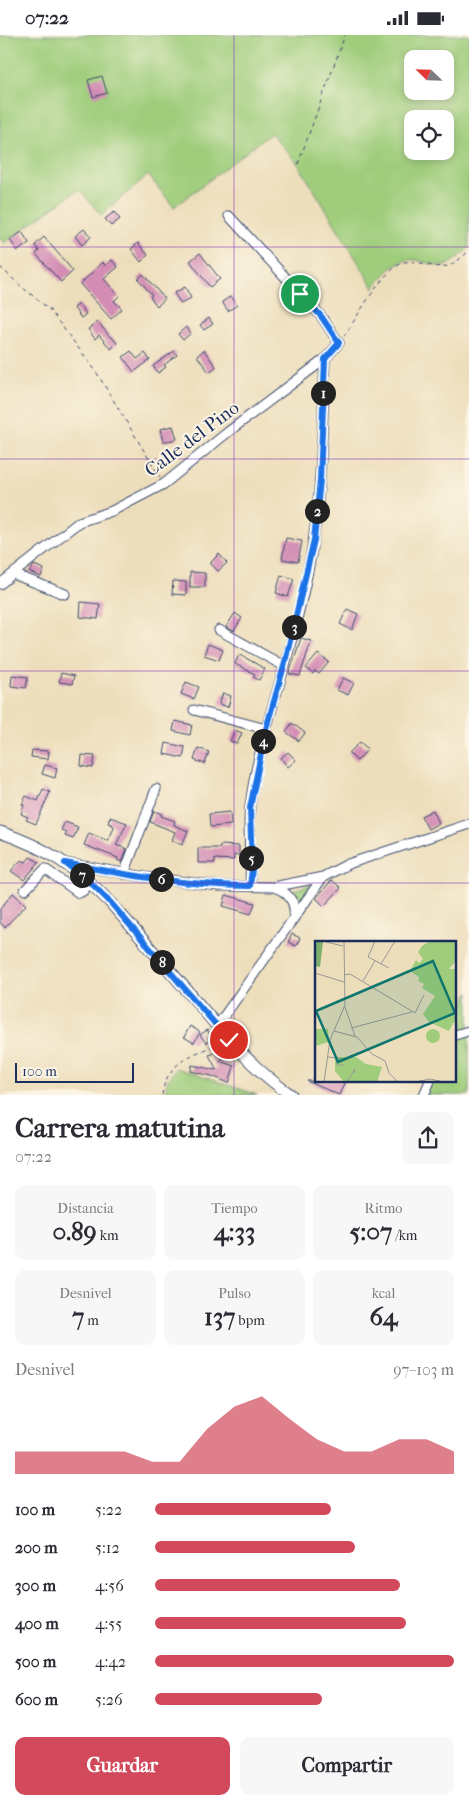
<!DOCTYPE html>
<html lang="es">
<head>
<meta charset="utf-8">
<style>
	:root { --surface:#fff; --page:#f7f7f7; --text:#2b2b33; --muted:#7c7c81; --accent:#d1495b }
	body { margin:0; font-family:"IM FELL French Canon",serif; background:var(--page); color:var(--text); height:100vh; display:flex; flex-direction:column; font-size:19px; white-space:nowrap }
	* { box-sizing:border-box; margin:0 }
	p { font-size:16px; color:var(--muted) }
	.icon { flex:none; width:28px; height:28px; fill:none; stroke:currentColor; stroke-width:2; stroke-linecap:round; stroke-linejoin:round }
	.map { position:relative; height:1060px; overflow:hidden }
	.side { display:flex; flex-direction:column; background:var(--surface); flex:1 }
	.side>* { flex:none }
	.needle { width:32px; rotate:293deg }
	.controls { position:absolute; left:404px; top:15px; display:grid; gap:10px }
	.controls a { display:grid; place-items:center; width:50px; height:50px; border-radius:10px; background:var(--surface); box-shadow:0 2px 8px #0003; font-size:25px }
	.scale { position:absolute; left:15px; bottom:12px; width:119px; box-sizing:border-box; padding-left:5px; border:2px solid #1b2f5e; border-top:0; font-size:14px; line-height:18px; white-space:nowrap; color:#1b2f5e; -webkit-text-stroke:4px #fcf5e5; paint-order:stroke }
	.pin { position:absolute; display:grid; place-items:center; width:42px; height:42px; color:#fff; margin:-21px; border:2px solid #fff; border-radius:50%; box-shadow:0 1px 5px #0007 }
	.km { position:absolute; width:25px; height:25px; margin:-12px; border-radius:50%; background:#222; color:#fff; font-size:14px; line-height:25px; text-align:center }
	.round { display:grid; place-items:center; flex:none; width:52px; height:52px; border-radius:10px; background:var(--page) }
	.headline { display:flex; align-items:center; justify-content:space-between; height:85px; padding:0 15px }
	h1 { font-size:28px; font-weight:800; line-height:38px }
	.metrics { display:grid; grid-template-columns:repeat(3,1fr); gap:8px; height:85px; padding:5px 15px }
	.metrics div { display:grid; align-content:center; border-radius:10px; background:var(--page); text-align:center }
	.metrics b { font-size:25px; font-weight:800 }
	.metrics small { font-size:14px; font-weight:400 }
	.metrics p { font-size:14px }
	.chart { height:140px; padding:10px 15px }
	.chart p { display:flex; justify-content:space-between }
	.chart svg { width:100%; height:90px; margin-top:5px; fill:var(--accent); opacity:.7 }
	.primary-button { display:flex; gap:10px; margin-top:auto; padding:10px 15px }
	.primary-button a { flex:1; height:58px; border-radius:10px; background:var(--accent); color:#fff; font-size:20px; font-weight:800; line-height:58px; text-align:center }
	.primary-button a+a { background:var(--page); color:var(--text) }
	ul { padding:0 15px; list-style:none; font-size:16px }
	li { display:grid; grid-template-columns:80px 60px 1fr; align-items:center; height:38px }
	li i { height:12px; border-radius:6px; background:var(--accent) }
	.status { display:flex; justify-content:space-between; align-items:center; height:35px; padding:0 25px; background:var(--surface); direction:ltr }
	.status svg { height:14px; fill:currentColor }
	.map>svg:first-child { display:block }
	.green { fill:#9fcd7b; stroke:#5d7e6c; fill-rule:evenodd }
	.building { fill:#d38cb4 }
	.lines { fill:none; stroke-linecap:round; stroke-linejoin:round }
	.minor-casing { stroke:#3a496c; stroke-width:11 }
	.major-casing { stroke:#3a496c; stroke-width:13 }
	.path { stroke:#3a496c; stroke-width:1; stroke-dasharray:4 4; stroke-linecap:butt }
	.minor { stroke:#fff; stroke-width:9 }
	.major { stroke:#fff; stroke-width:11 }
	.route-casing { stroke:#fff; stroke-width:10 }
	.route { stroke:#1a73e8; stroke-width:6 }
	.grid { fill:none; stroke:#7b2cbf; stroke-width:1; stroke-opacity:0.55 }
	.labels { text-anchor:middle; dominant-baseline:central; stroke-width:4; stroke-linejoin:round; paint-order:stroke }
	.street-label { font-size:19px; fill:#1b2f5e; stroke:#fcf5e5 }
	.inset-road { fill:none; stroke:#999896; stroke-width:1 }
	.view { fill:#0f766e; fill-opacity:0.15; stroke:#0f766e; stroke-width:2.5 }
	.inset-edge { fill:none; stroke:#1b2f5e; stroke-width:2.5 }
</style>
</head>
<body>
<div class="status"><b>07:22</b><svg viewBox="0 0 49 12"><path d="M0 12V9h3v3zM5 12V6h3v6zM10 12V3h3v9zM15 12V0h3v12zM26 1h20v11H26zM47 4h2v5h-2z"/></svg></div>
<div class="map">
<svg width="469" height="1060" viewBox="0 0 469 1060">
	<rect width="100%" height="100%" fill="#fcf5e5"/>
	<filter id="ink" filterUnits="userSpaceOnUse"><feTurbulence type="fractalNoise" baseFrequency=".02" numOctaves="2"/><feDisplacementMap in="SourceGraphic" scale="10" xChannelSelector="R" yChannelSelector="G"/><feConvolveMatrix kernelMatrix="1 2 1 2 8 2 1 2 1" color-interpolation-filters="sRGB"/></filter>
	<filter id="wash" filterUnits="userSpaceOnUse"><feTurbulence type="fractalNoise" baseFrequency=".0096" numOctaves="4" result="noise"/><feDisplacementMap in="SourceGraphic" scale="20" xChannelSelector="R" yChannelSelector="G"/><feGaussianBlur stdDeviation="1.12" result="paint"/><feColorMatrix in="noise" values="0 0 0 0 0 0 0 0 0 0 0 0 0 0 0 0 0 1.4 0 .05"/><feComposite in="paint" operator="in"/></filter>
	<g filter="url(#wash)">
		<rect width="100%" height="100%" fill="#eddebb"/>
		<path class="green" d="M0 0H469V213C462 219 453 229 444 231 436 231 428 228 421 226 399 220 386 237 374 253L298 129 271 98 174 172 148 140 101 180 79 154 4 208 0 204ZM412 24H445V56H412ZM412 84H445V116H412Z
			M308 850 311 851 297 873 296 863 291 857Z
			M469 957V1060H424L430 1046H455V988Z
			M176 1033 257 1060H165L167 1047Z"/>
		<g id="blocks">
			<path class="building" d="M102 41 107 58 93 62 88 45Z
				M114 177 120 184 111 191 105 184Z
				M84 194 91 202 82 210 75 201Z
				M22 197 29 208 18 216 10 205Z
				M44 202 73 236 61 247 36 219 39 216 35 210Z
				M138 208 148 220 141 227 131 214Z
				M200 218 220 244 210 252 190 226Z
				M112 225 118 232 104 244 119 261 114 266 122 274 111 284 80 249 103 227 105 231Z
				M143 239 165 264 157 271 150 262 152 260 138 244Z
				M185 252 191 263 181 269 174 258Z
				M231 261 237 270 228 276 222 267Z
				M79 269 86 279 81 283 74 273Z
				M209 283 213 289 204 295 200 290Z
				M98 287 111 303 112 302 117 308 111 314 99 300 95 304 88 294Z
				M186 292 191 298 183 305 178 299Z
				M204 315 216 332 209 337 197 321Z
				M131 316 137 324 145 318 150 325 134 337 123 322Z
				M174 316 177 320 164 330 166 332 158 338 153 331Z
				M173 391 177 404 163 407 160 394Z
				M286 503 302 506 298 527 282 524Z
				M219 519 227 528 218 536 210 528Z
				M34 530 44 534 41 542 29 537Z
				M190 537 205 538V552H190Z
				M281 540 294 544 288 562 276 558Z
				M173 546 186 547V560L172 559Z
				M81 567 100 569 98 584 80 582Z
				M347 574 358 579 352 595 340 589Z
				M235 578 242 583 234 596 226 592Z
				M301 603 311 606 300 641 289 639Z
				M208 609 223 615 219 625 204 620Z
				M239 619 265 634 259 645 253 642 255 639 235 629Z
				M318 619 329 627 319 639 315 636 313 639 306 633Z
				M61 638 74 641 72 649 59 647Z
				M12 640 28 642 26 653 11 651Z
				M343 643 354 648 348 660 337 655Z
				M186 647 199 652 194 664 181 659Z
				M223 658 231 661 228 672 219 669Z
				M175 686 192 690 190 700 173 696Z
				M292 688 305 698 299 706 286 697Z
				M235 695 242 698 237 709 230 706Z
				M360 707 368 714 357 726 349 718Z
				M166 708 185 712 183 723 164 719Z
				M198 713 209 717 205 729 194 725Z
				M32 715 49 716 48 724 31 722Z
				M288 717 296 725 288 732 281 723Z
				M82 720 95 721 93 733 81 731Z
				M45 730 57 733 55 743 42 739Z
				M43 754 50 757 36 789 26 785 28 782 21 779 24 770 22 769 26 761 38 766Z
				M433 775 439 788 428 794 421 781Z
				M154 776 162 779 161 781 175 786 174 790 188 796 182 810 172 805 175 797 150 787Z
				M230 777 231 790 210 792 209 779Z
				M110 782 127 788 116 810 127 814 122 827 117 825 118 823 84 810 89 798 108 806 114 793 113 790 108 788Z
				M65 787 78 792 73 804 65 801 67 797 61 795Z
				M220 810 239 811V820H234V825L215 824V828H198V813H220Z
				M30 822 39 827 24 845 11 836 21 825 26 827Z
				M332 845 341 853 324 871 316 863Z
				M13 858 26 870 5 892 0 888V874Z
				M226 860 255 868 251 879 223 871Z
				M292 899 300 903 296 911 288 907Z
				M190 991 200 997 194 1008 184 1002Z
				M207 995 213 1003 206 1008 200 1000Z
				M224 1013 228 1021 219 1026 234 1031 229 1048 212 1041 191 1036 192 1030 217 1035 209 1020Z
				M307 1046H345L339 1060Z"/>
		</g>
	</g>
	<g filter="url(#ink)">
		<use href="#blocks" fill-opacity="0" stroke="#3a496c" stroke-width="1"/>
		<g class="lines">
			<g class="minor-casing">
				<path id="minor" d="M13 539 65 559
					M0 549 79 487 112 476 164 449 228 397 325 324 339 308 321 281 229 181
					M219 595 284 631
					M194 675 266 694
					M65 828 145 842 219 851 273 852 323 842
					M124 839 156 754
					M250 851C252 825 247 798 250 772 255 730 267 690 279 650 290 612 300 574 308 536 322 466 322 395 325 324
					M273 852C288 856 298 869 293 884
					M25 855 45 834 79 858 83 856 90 847
					M217 991 323 842 348 829 469 789
					M455 1000 468 996
					M424 1060 430 1046"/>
			</g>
			<g class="major-casing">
				<path id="major" d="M0 797C47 813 75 832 110 867 137 898 164 929 191 960 221 996 251 1033 291 1060"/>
			</g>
			<path class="path" d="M298 129 345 0
				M0 232 23 253 49 274 95 335 160 442
				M344 301C358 282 382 234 405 227 410 226 415 227 421 228 446 235 450 233 469 216
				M162 1060C166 1028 192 1019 219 1009"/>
			<use href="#minor" class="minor"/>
			<use href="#major" class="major"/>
		</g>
	</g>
	<g class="lines" filter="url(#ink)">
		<g class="route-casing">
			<path id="route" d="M229 1005 110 867 90 847 65 828C126 840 188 851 250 851L252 834 250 773 266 694 284 631 314 505 320 445 325 324 339 308 321 281 300 259"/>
		</g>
		<use href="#route" class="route"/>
	</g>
	<path class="grid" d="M234 0V1060M0 212H469M0 424H469M0 636H469M0 848H469"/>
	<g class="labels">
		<g class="street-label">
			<text transform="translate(192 404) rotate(-37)">Calle del Pino</text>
		</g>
	</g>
	<g transform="translate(315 906)">
		<rect width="141" height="141" fill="#eddebb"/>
		<path d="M115 0H141V20L134 28H141V82L139 81 134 90 114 81 108 73 120 55 107 47 109 43 103 40 104 36 95 30 101 19 104 22 108 18 103 11 107 5ZM111 95a7 7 0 1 1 14 0a7 7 0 1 1-14 0ZM0 88H13L14 101 0 105ZM20 116H41L51 123 67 126 62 141H29L20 130Z" fill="#9fcd7b"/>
		<path d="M0 0H18L8 1 5 26 0 25Z" fill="#7fb06b"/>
		<path class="inset-road" d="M60 0 53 16 74 27M11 1 28 5M66 23 80 0M0 32 29 41M29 34 35 33 100 72 109 54M48 40 60 20M30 66 40 95M36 87 97 71M19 90 42 96 57 113 70 120 74 132 83 141M13 116 30 118M21 116 22 124H29M9 141 15 99 30 64 29 0M32 141 40 128 39 132M100 141 115 138 129 141"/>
		<path class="view" d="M118 20 140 72 23 121 1 70Z"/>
		<rect width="141" height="141" class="inset-edge"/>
	</g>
</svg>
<div class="controls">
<a><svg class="needle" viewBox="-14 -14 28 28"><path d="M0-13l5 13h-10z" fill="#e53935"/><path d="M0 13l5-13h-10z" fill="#7c7c81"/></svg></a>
<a><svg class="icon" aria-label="locate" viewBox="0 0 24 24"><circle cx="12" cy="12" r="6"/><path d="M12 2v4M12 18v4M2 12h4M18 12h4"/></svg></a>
</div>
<div class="scale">100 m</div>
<div class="pin" style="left:300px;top:259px;background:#1e9e55"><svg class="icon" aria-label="arrive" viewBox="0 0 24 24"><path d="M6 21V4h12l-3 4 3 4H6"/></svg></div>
<div class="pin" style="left:229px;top:1005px;background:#d93025"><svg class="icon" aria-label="check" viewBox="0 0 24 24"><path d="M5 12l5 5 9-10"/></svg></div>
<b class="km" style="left:323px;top:358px">1</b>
<b class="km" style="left:317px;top:476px">2</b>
<b class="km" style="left:294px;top:592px">3</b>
<b class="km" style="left:263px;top:706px">4</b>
<b class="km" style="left:251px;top:823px">5</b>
<b class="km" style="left:161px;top:844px">6</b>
<b class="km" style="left:82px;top:840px">7</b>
<b class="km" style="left:162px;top:927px">8</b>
</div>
<section class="side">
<div class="headline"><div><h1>Carrera matutina</h1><p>07:22</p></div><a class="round"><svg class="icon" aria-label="share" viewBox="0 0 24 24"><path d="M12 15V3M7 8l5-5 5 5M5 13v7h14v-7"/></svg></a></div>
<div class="metrics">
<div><p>Distancia</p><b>0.89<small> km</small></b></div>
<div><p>Tiempo</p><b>4:33</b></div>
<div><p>Ritmo</p><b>5:07<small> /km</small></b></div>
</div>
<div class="metrics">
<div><p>Desnivel</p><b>7<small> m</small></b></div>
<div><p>Pulso</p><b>137<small> bpm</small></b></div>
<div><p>kcal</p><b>64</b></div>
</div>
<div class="chart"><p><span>Desnivel</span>97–103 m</p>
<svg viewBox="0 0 160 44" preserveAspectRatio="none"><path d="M0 44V33L10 33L20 33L30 33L40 33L50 38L60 38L70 22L80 11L90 6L100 17L110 27L120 33L130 33L140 27L150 27L160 33V44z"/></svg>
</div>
<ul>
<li><b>100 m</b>5:22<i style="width:59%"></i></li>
<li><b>200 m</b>5:12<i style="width:67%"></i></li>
<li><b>300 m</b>4:56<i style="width:82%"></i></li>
<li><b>400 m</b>4:55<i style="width:84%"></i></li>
<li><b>500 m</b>4:42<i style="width:100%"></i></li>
<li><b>600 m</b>5:26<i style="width:56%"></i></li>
</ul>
<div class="primary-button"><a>Guardar</a><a>Compartir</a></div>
</section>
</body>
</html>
